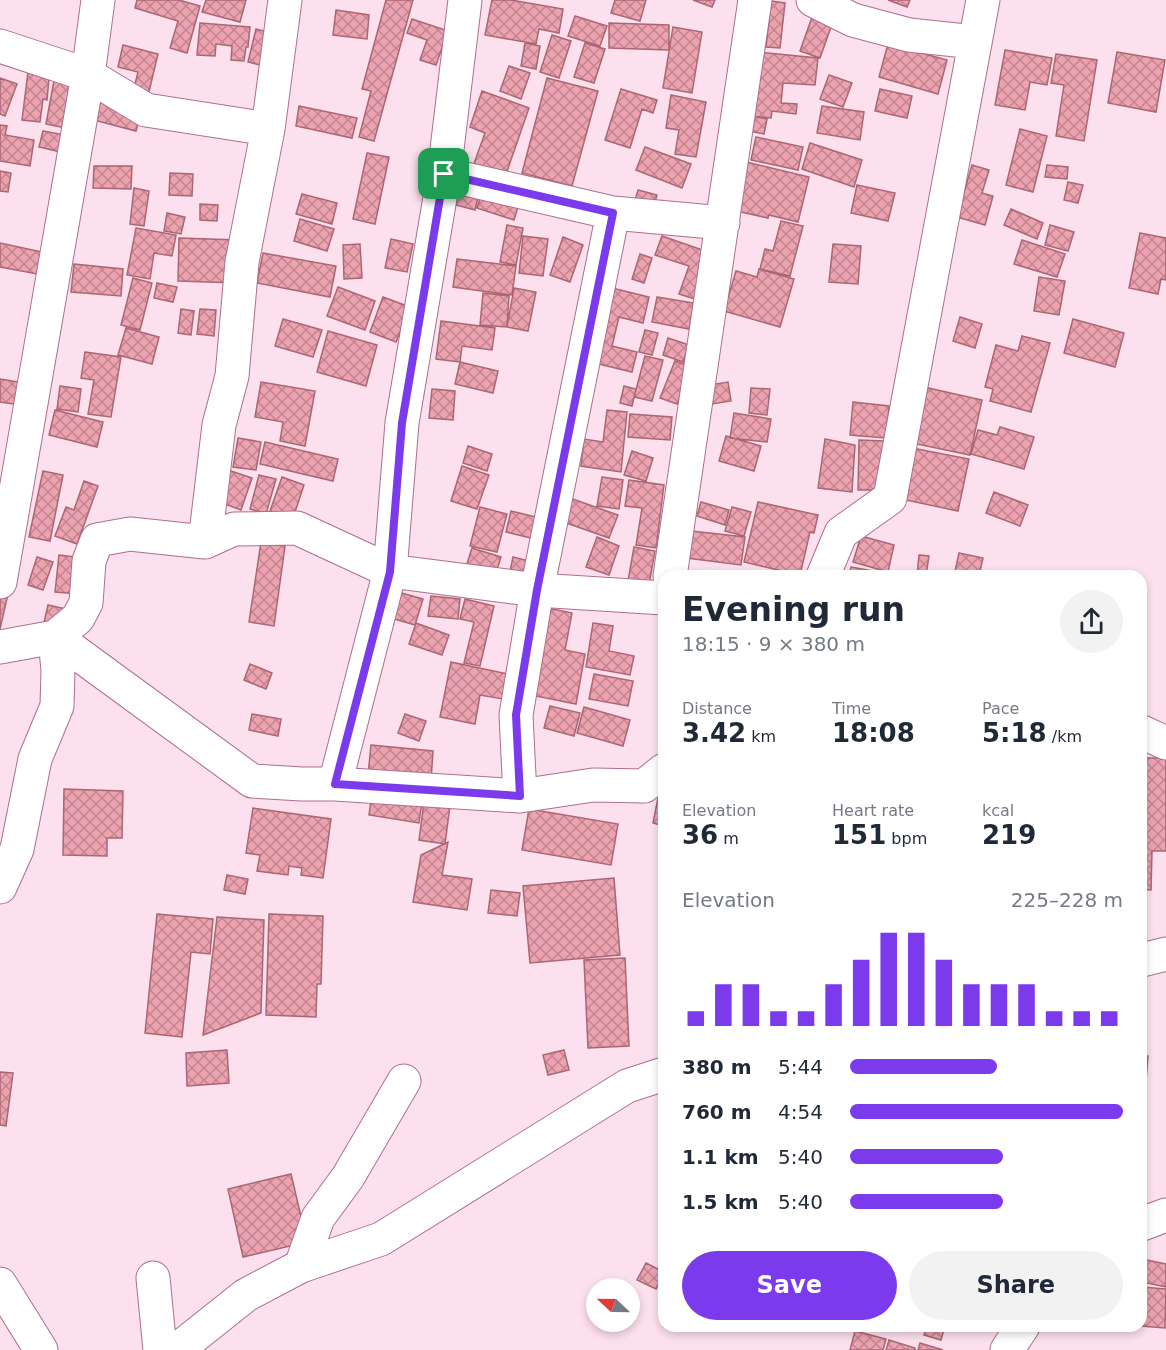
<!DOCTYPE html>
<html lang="en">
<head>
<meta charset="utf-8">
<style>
	:root { --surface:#fff; --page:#f2f2f3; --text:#1f2937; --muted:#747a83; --accent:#7c3aed }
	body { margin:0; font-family:"DejaVu Sans",sans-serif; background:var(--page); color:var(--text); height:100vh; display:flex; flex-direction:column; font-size:22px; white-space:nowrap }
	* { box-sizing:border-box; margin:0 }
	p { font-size:20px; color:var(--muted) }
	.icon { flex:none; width:33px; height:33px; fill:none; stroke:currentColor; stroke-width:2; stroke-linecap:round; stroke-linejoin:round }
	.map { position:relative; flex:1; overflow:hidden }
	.panel { position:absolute; left:658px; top:570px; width:489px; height:762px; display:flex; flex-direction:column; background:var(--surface); border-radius:18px; box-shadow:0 3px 9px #0003 }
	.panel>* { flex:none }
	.needle { width:39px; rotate:292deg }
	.buttons { position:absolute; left:586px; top:1278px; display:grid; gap:12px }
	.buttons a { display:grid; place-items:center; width:54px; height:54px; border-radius:50%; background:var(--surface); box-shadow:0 3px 9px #0003; font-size:30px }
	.pin { position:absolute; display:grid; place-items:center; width:51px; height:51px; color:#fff; margin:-26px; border-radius:12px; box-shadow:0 3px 9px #0006 }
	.round { display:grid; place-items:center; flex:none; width:63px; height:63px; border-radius:32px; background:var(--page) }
	.overview { display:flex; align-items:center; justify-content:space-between; height:102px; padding:0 24px }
	h1 { font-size:33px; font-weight:700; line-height:45px }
	.metrics { display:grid; grid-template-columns:repeat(3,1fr); gap:9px; height:102px; padding:6px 24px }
	.metrics div { display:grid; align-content:center }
	.metrics b { font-size:26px; font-weight:700 }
	.metrics small { font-size:16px; font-weight:400 }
	.metrics p { font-size:16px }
	.chart { height:168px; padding:12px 24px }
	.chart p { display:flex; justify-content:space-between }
	.chart svg { width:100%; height:108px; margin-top:6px; stroke:var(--accent); stroke-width:6 }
	.action { display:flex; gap:12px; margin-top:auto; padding:12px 24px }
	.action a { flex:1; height:69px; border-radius:36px; background:var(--accent); color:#fff; font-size:24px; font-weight:700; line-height:69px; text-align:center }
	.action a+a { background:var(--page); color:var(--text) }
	ul { padding:0 24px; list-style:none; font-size:20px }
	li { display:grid; grid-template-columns:96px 72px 1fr; align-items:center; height:45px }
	li i { height:15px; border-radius:8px; background:var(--accent) }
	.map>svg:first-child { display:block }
	.building { fill:url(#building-cross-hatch); stroke:#ab6674; stroke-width:1.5 }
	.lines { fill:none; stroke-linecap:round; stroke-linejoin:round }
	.minor-casing { stroke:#ad6e8f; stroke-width:35 }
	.minor { stroke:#fff; stroke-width:33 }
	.route-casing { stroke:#fff; stroke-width:12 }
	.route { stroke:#7c3aed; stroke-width:8 }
</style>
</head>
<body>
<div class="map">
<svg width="1166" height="1350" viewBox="0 0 1166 1350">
	<defs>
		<pattern id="building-cross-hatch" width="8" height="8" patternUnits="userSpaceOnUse" patternTransform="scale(1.5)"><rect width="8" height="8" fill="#eca2af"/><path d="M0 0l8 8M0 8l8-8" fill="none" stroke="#c18590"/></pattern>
	</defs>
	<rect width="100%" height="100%" fill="#fce0ed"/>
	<path class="building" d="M137 0H179L200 6 187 53 170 48 178 21 135 8Z
		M206 0H246L240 22 202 12Z
		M386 0H413L374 141 359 137 371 91 362 89Z
		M492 0H511L563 9 559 33 539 29 536 44 485 35Z
		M615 0H646L640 21 611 13Z
		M693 0H715L712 7Z
		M888 0H910L907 7Z
		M771 1 785 3 780 48 766 47Z
		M816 6 836 13 820 58 800 51Z
		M336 10 369 15 367 39 333 35Z
		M575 16 607 26 600 46 568 36Z
		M412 19 448 31 436 65 420 60 427 40 407 33Z
		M200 23 250 27 248 47H246L244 61 231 60 232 46 216 44 215 56 197 55Z
		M609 23 669 25V50L609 48Z
		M673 27 702 32 692 93 663 88Z
		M256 29 272 33 265 66 248 62Z
		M552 35 571 41 559 78 540 72Z
		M525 43 540 46 536 69 521 66Z
		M585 43 605 49 594 83 574 77Z
		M888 44 947 60 938 94 879 77Z
		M123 45 158 54 147 100 132 96 138 72 118 67Z
		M1005 50 1052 58 1047 85 1030 82 1025 110 995 105Z
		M756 52 818 58 815 85 783 83 781 103 797 104 796 114 772 111 771 118 749 116Z
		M1117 52 1165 60 1156 112 1108 103Z
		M1056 54 1097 60 1084 141 1056 136 1064 85 1051 83Z
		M29 64 50 67 47 100 43 99 40 122 22 120Z
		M509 66 530 73 521 99 500 91Z
		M56 70 76 74 66 128 46 124Z
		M829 75 852 83 843 107 820 99Z
		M0 78 17 84 5 116 0 114Z
		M547 78 598 91 572 186 522 173Z
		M621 89 657 100 653 113 642 109 630 148 605 140Z
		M880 89 912 96 907 118 875 111Z
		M482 91 529 108 505 177 473 166 485 133 470 127Z
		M671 95 706 102 696 157 675 154 679 130 666 128Z
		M95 100 141 112 136 131 90 119Z
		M299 106 357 118 352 138 296 126Z
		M822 106 864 112 860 140 817 133Z
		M752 116 767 119 764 134 749 131Z
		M0 125 7 126 5 135 34 140 30 166 0 161Z
		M1020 129 1047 136 1033 192 1006 185Z
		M43 131 65 135 61 152 39 147Z
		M756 137 803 147 798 170 751 160Z
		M810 143 862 160 854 187 802 169Z
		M645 147 691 164 682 188 636 170Z
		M367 153 389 157 375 224 353 219Z
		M746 162 809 177 798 222 769 215 768 218 732 210Z
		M972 165 989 170 982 193 993 196 985 225 957 217Z
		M1047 165 1068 167 1067 179 1045 177Z
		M94 166H132L131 189 93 188Z
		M0 171 11 173 8 192 0 191Z
		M170 173 193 174 192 196 169 195Z
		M1068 182 1083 185 1078 203 1064 200Z
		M857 185 895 193 888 221 851 213Z
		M134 188 149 191 144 226 130 224Z
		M460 189 479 193 475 210 456 205Z
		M483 189 520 200 514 220 477 208Z
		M638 190 657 195 653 209 634 204Z
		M302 194 337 203 332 224 296 214Z
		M200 204 218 205 217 221 200 220Z
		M1011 209 1043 223 1037 239 1004 225Z
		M167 213 185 217 181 234 164 231Z
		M300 219 334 229 327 251 294 241Z
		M781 221 803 226 790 276 760 269 765 249 773 251Z
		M507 225 523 228 516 265 500 262Z
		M1050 225 1074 232 1068 251 1045 245Z
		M136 228 176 235 172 256 154 253 150 279 127 275Z
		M1140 233 1166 238V280L1161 279 1158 294 1129 288Z
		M523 236 548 239 543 276 519 273Z
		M662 236 711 253 695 299 679 294 689 266 655 255Z
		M563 237 583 245 570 282 550 275Z
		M179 238 238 240 237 283 178 281Z
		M391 239 413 244 407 272 385 268Z
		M1022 240 1065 254 1057 277 1014 264Z
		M0 243 42 252 37 274 0 267Z
		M360 244 362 278 344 279 343 245Z
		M833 244 861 246 858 284 829 282Z
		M263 253 336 266 330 297 257 283Z
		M640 254 652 258 644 283 632 279Z
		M457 259 516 266 512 295 453 287Z
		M74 264 123 269 121 296 71 292Z
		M759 269 794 279 780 327 724 311 736 271 757 277Z
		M1039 277 1065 281 1059 315 1034 311Z
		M133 278 152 283 140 330 121 325Z
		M157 283 177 287 173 302 154 298Z
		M604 286 649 297 643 323 619 317 612 346 637 352 632 372 586 361Z
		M338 287 375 301 365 330 327 316Z
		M514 288 536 292 528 331 507 327Z
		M483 293 509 296 507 327 480 325Z
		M383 297 410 307 396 342 370 332Z
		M657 297 694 303 689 329 652 322Z
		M181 309 194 311 191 335 178 333Z
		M200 309 216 310 214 336 197 334Z
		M960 317 982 324 975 348 953 341Z
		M283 319 322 330 313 357 275 346Z
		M1073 319 1124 333 1115 367 1064 353Z
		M441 321 495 328 492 350 462 346 460 362 436 359Z
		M126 328 159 337 152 364 118 355Z
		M645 330 658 333 652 355 639 352Z
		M328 331 377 345 366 386 317 372Z
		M1022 336 1050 343 1031 412 990 401 993 389 985 387 996 345 1018 351Z
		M668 338 689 345 683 362 663 355Z
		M85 352 121 357 111 417 88 414 94 380 81 378Z
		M645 356 663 360 652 401 634 397Z
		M675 361 691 367 677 404 660 398Z
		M460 362 498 371 493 393 455 384Z
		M0 379 31 384 27 406 0 402Z
		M261 382 315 391 305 446 280 441 283 422 255 417Z
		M728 382 731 401 712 404 709 385Z
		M60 386 81 389 78 412 57 409Z
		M624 386 636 389 632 406 620 403Z
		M924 387 982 400 970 455 912 443Z
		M751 388 770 389 767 415 749 413Z
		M432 389 455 391 453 420 429 418Z
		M853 402 889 406 886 438 850 435Z
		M55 410 103 422 97 447 49 435Z
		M607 410 627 412 621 472 581 466 584 439 603 442Z
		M734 413 771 419 767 442 730 438Z
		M630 414 672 417 670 440 628 437Z
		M1000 427 1034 437 1024 469 971 454 978 430 997 435Z
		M726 436 761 446 754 471 719 461Z
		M238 438 261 442 256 470 233 467Z
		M825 439 855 445 852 492 818 488Z
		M859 440 884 441 883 490H858Z
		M265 442 338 459 333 481 260 464Z
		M468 446 492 454 487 471 463 463Z
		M912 448 969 459 958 511 901 499Z
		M632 451 653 458 646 481 624 475Z
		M462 466 489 475 477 509 451 501Z
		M228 470 252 478 241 510 217 501Z
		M43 471 63 475 50 541 29 537Z
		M259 475 276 479 266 514 250 509Z
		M282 477 304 485 293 518 270 511Z
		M602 477 623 480 619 509 597 506Z
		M629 480 664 485 656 548 636 545 642 508 625 506Z
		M84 481 98 486 77 544 55 536 66 507 74 510Z
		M994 492 1028 505 1020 526 986 513Z
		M567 497 618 515 609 538 558 520Z
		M701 502 729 510 725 525 697 516Z
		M758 502 818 515 814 533 810 532 800 575 744 562Z
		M480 507 507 514 497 552 470 546Z
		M732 507 751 512 744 536 725 531Z
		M511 511 540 518 535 539 506 532Z
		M682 530 745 537 741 565 679 557Z
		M861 536 894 545 888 572 853 562Z
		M597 537 619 546 609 575 586 567Z
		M261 542 285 546 274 626 249 622Z
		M634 547 655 551 649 585 628 581Z
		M472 548 501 557 495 576 466 567Z
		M959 553 983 558 979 576H954Z
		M59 555 83 558 79 594 55 592Z
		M919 555 929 556 926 576 917 575Z
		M37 557 53 562 43 590 28 585Z
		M513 557 533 562 528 581 509 577Z
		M851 567 890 574 889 576H849Z
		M0 592 8 594 0 629Z
		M398 592 423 599 415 625 391 618Z
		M431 596 460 599 458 619 428 616Z
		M465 599 494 606 480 666 464 663 474 622 460 619Z
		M48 605 75 611 40 640Z
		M548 608 572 613 565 650 585 654 576 704 531 695Z
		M416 623 449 635 442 655 409 644Z
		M593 623 613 626 609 651 634 656 630 675 586 667Z
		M451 662 508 674 503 699 480 695 475 724 440 717Z
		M250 664 272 673 266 689 244 680Z
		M594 674 633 681 628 706 589 699Z
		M550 706 580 713 574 736 544 728Z
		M584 707 630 720 623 746 577 733Z
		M252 714 281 719 278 736 249 730Z
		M405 714 426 721 419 741 398 733Z
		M371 745 433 751 431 781 368 775Z
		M1142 758H1166V851H1152L1151 890 1142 889Z
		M64 789 123 791 122 838H107V856L63 855Z
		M659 793 664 794V826L653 823Z
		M372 794 422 802 419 823 369 815Z
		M424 802 450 806 445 844 419 840Z
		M253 808 331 819 323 878 301 875 302 868 289 866 288 875 257 871 260 855 246 853Z
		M529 809 618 824 611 865 522 850Z
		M448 842 442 875 472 879 467 910 413 902 421 855Z
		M227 875 248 879 245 894 224 890Z
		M614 878 620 955 530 963 523 886Z
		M491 890 520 893 517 916 488 913Z
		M157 914 213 919 210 954 191 952 182 1037 145 1033Z
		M269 914 323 916 321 984H317L316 1017 266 1015Z
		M217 917 264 920 261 1013 203 1035Z
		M625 958 629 1046 588 1048 584 960Z
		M227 1050 229 1083 187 1086 186 1053Z
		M564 1050 569 1070 548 1075 543 1055Z
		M1142 1056H1148L1145 1094 1142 1093Z
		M0 1072 13 1073 6 1126 0 1125Z
		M291 1174 307 1242 243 1257 228 1189Z
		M1142 1259 1166 1264V1287L1142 1282Z
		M646 1263 664 1272 656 1289 637 1280Z
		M1142 1287 1166 1289 1165 1328 1140 1326H1142Z
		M927 1326H945L941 1340 924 1335Z
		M855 1331 886 1339 883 1350H850Z
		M889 1340 915 1348V1350H886Z
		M920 1343 943 1350H918Z"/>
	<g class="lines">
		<g class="minor-casing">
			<path id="minor" d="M465 0 444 174 402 423 390 571 335 784 520 796 593 785 644 786 664 770
				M813 0 853 20 909 35 975 42
				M0 46 88 75 146 110 268 129 242 262 232 376 219 425 205 542
				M268 129 285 0
				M444 174 613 213 723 223
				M670 576 755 0
				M823 576 841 533 890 498 983 0
				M0 582 88 75 98 0
				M55 637 252 781 302 784H335
				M0 647 55 637 78 618 86 603 89 561 97 540 130 534 205 542 234 529 297 528 390 571 537 590 664 598
				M1142 732 1166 743
				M520 796 516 715 537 590 613 213
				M0 887 17 849 35 759 57 706 58 671 55 637
				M1142 960 1166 954
				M1142 1224 1166 1215
				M301 1266 318 1218 348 1177 404 1081
				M153 1278 160 1350
				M0 1284 41 1350
				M177 1350 246 1295 301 1266 381 1239 627 1086 664 1074
				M1007 1350 1023 1326"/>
		</g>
		<use href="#minor" class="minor"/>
	</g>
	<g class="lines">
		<g class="route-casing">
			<path id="route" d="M444 174 613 213 537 590 516 715 520 796 335 784 390 572 402 423Z"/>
		</g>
		<use href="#route" class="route"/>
	</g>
</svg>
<div class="buttons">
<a><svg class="needle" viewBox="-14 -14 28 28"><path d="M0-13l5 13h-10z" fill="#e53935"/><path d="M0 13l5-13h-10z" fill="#747a83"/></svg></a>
</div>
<div class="pin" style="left:444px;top:174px;background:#1e9e55"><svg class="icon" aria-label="arrive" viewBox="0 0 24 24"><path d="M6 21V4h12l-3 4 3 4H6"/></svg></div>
<section class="panel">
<div class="overview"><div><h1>Evening run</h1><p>18:15 · 9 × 380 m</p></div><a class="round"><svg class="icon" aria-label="share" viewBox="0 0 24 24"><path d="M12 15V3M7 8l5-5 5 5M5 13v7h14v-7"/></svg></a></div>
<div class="metrics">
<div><p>Distance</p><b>3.42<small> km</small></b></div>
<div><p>Time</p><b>18:08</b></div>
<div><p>Pace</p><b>5:18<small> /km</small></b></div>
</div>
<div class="metrics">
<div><p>Elevation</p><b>36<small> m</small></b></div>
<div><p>Heart rate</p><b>151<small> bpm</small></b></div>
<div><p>kcal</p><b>219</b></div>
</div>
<div class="chart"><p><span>Elevation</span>225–228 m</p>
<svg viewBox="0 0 160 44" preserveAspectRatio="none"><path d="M5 44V38M15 44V27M25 44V27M35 44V38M45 44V38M55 44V27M65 44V17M75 44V6M85 44V6M95 44V17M105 44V27M115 44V27M125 44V27M135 44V38M145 44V38M155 44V38"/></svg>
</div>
<ul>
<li><b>380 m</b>5:44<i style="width:54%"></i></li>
<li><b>760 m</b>4:54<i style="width:100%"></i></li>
<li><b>1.1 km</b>5:40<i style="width:56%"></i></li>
<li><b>1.5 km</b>5:40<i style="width:56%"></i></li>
</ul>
<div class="action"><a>Save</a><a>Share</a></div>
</section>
</div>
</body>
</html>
